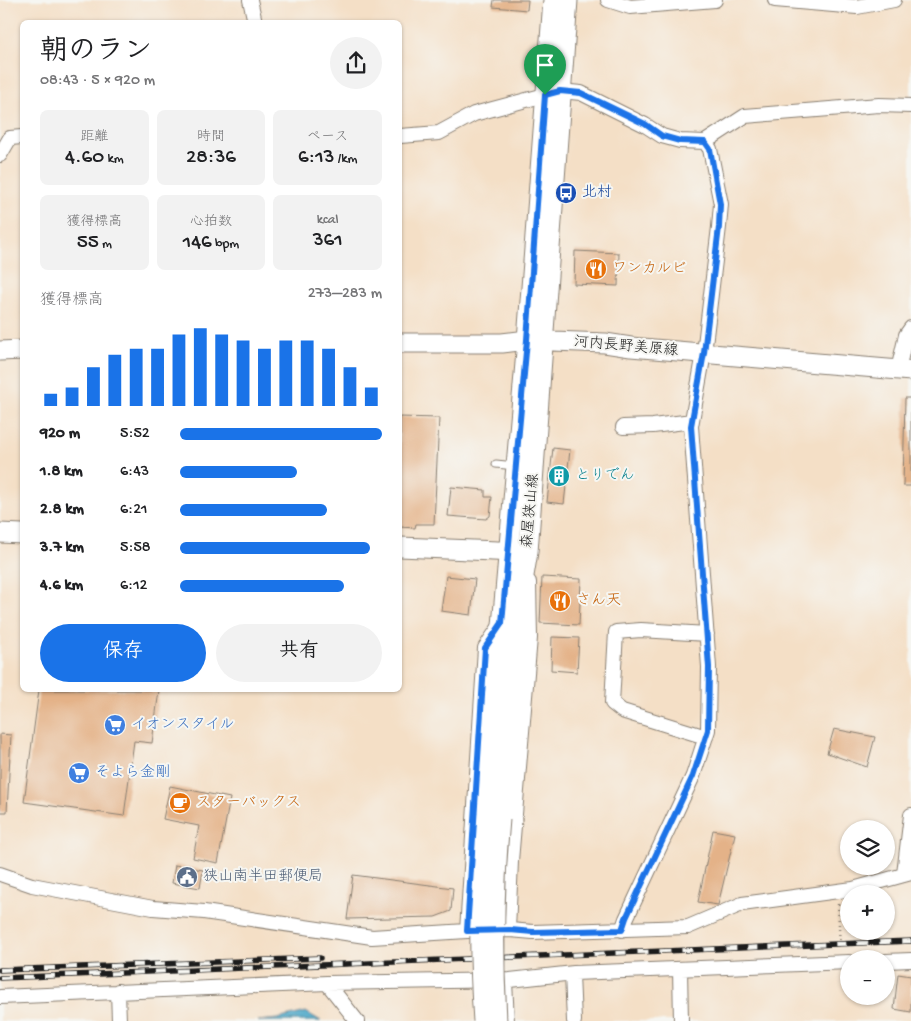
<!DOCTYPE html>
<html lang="ja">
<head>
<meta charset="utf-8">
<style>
	:root { --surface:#fff; --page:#f2f2f2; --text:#202124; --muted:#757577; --accent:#1a73e8 }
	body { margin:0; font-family:"Gochi Hand","Klee One",sans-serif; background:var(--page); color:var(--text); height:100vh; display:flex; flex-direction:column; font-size:19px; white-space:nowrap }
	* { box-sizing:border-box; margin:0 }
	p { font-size:16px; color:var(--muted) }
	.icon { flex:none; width:28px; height:28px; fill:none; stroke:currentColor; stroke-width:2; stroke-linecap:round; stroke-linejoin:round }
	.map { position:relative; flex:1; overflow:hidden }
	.sheet { position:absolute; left:20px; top:20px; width:382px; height:672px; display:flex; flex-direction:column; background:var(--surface); border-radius:8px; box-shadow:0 1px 4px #0004 }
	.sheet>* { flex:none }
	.controls { position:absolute; left:840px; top:820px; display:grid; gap:10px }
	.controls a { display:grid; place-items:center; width:55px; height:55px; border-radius:50%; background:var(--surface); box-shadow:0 1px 4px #0004; font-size:25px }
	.pin { position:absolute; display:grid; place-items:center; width:42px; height:42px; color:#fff; margin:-51px -21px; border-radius:50% 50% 50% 0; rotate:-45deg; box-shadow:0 0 5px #0007 }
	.pin .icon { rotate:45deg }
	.round { display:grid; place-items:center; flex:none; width:52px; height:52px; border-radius:26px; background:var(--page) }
	.headline { display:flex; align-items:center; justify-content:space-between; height:85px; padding:0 20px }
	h1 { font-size:28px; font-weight:600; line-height:38px }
	.figures { display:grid; grid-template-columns:repeat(3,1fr); gap:8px; height:85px; padding:5px 20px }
	.figures div { display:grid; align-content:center; border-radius:8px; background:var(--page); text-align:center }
	.figures b { font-size:21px; font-weight:600 }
	.figures small { font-size:14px; font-weight:400 }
	.figures p { font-size:14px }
	.chart { height:140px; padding:10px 20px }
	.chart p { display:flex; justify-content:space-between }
	.chart svg { width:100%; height:90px; margin-top:5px; stroke:var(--accent); stroke-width:6 }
	.primary-button { display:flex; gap:10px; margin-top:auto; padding:10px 20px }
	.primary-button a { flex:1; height:58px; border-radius:30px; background:var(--accent); color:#fff; font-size:20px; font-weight:600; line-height:58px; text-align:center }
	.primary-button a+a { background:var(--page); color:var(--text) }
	ul { padding:0 20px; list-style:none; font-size:16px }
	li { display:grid; grid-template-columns:80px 60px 1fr; align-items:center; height:38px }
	li i { height:12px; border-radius:6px; background:var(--accent) }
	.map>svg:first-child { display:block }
	.water { fill:#48a6c7; stroke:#326172 }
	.building { fill:#e4b288 }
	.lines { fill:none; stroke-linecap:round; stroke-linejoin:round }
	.lane-casing { stroke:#887e71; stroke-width:9 }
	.street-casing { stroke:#887e71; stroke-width:16 }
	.secondary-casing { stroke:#887e71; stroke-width:21 }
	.path { stroke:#887e71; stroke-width:2.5; stroke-dasharray:1 4; stroke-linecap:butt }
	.lane { stroke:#fff; stroke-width:7 }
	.street { stroke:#fff; stroke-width:14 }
	.secondary { stroke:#fff; stroke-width:19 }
	.rail-casing { stroke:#1c1c1c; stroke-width:5.5 }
	.rail { stroke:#f6f6f2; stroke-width:4; stroke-dasharray:11; stroke-linecap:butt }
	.secondary-bridge-casing { stroke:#887e71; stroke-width:21; stroke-linecap:butt }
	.secondary-bridge { stroke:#fff; stroke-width:19 }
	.route-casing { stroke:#fff; stroke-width:10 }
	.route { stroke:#1a73e8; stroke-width:6 }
	.labels { text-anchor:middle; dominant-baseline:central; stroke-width:4; stroke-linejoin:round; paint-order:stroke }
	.transit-label { font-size:15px; fill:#164399; stroke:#f6f6f2; text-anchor:start }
	.food-label { font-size:15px; fill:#c56008; stroke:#f6f6f2; text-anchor:start }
	.street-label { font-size:15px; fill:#1c1c1c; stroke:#f6f6f2 }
	.culture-label { font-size:15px; fill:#0d838f; stroke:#f6f6f2; text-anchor:start }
	.shop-label { font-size:15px; fill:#366cbe; stroke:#f6f6f2; text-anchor:start }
	.service-label { font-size:15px; fill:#4e5e75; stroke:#f6f6f2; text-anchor:start }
</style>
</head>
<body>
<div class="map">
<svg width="911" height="1021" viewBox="0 0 911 1021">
	<rect width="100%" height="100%" fill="#f6f6f2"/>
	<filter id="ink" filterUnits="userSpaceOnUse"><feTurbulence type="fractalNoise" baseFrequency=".02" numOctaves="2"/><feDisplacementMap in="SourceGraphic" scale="10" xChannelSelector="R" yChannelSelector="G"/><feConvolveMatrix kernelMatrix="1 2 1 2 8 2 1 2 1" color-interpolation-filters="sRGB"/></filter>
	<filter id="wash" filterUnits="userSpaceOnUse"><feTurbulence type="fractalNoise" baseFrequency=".0096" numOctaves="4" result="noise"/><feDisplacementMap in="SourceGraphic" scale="20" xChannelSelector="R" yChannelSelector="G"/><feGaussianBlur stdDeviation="1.12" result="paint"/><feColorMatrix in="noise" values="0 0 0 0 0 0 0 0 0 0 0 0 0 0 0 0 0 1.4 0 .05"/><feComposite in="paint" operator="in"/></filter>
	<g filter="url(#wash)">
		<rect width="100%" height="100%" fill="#f4dfc6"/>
		<path class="water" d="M306 1012 321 1021H258L277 1019Z"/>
		<g id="blocks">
			<path class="building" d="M494 0H528L527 10 493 7Z
				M575 251 619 253 618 286 574 284Z
				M905 398H911V486H903Z
				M400 417 439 418 434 524H416L415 528 400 527Z
				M553 448 570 450 564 504 547 502Z
				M451 487 485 490V497H492L490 516 486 519 448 516Z
				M446 576 475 579 471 615 441 611Z
				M542 577 581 579 579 625 540 623Z
				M552 637 579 638 577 672 551 670Z
				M39 690H159L152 743 134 741 124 816 24 802Z
				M834 729 875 737 867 767 827 753Z
				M0 734 11 735 7 812H0Z
				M170 786 230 798 218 863 193 858 199 826 163 819Z
				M713 830 735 834 718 905 698 902Z
				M175 865 203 870 200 888 172 883Z
				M353 875 453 888 451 911 435 917 347 919Z
				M898 974 911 976V1012L894 1009Z"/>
		</g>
	</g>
	<g filter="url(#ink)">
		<use href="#blocks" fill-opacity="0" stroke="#887e71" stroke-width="1"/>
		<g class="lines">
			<g class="lane-casing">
				<path id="lane" d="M496 464 515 466"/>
			</g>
			<g class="street-casing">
				<path id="street" d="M250 0 255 22
					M608 0 630 7 715 0
					M775 0 857 7 894 0
					M400 136 439 133 474 114 560 91 581 93 645 125 662 136 680 141 705 142 710 149 721 204 719 227 704 353 691 426 709 667 708 730 693 776 626 919 622 930
					M705 142 745 116 879 105 911 106
					M0 155 10 138 22 137
					M898 370 906 335 911 328
					M623 427 653 426 692 421
					M706 737 622 711 612 703 616 632 641 630 707 634
					M0 874 32 885 153 908 204 912 372 937 467 931 510 930 533 932 688 927 742 904 853 889 911 873
					M904 874 911 815
					M508 930 511 861 530 638 529 582
					M467 931 485 648 502 623
					M886 961 911 960
					M680 969 681 1021
					M572 974 574 1021
					M505 981 507 1021
					M327 983 357 1021
					M118 991 119 1021
					M0 997 327 983 510 980 574 973 849 962"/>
			</g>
			<g class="secondary-casing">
				<path id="secondary" d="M400 343H502L527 340 605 343 631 347 911 371
					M0 351 22 350
					M0 533 22 534
					M400 547 519 552
					M500 819 515 629 528 552 568 0
					M485 820 527 340 553 0"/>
			</g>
			<path class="path" d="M838 904 840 949"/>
			<use href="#lane" class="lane"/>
			<use href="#street" class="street"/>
			<use href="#secondary" class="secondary"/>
			<g class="rail-casing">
				<path id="rail" d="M0 970 320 958
					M0 978 911 941"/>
			</g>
			<use href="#rail" class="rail"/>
			<g class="secondary-bridge-casing">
				<path id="secondary-bridge" d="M483 1021C478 954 479 887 485 820
					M497 1021C493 953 494 887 500 819"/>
			</g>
			<use href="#secondary-bridge" class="secondary-bridge"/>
		</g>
	</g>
	<g class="lines" filter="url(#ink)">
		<g class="route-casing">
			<path id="route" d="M560 91 581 93 645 124 662 136 680 141 705 142 710 149 720 204 719 227 704 353 691 426 709 667 708 730 693 776 626 918 622 930 533 932 510 930 467 931 485 648 502 623 527 340 545 95Z"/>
		</g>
		<use href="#route" class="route"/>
	</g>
	<defs>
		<g id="bus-disc" transform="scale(1.125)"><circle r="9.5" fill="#1a4fb4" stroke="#f6f6f2"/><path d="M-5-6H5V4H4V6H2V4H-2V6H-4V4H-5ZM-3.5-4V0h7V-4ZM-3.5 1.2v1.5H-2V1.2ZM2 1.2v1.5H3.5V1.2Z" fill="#fff"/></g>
		<g id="restaurant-disc" transform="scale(1.125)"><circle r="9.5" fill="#e8710a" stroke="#f6f6f2"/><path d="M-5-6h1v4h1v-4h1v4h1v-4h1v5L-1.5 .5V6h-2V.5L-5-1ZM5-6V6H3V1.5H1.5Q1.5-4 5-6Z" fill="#fff"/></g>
		<g id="building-disc" transform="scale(1.125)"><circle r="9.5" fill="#0f9aa8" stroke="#f6f6f2"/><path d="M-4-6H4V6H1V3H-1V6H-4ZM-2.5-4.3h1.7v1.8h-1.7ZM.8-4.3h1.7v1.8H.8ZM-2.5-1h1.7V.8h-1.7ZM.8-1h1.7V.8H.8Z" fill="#fff"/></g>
		<g id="supermarket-disc" transform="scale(1.125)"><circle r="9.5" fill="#3f7fe0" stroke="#f6f6f2"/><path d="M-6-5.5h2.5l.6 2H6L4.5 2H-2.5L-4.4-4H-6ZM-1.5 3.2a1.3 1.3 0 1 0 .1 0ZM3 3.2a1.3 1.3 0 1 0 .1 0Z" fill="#fff"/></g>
		<g id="cafe-disc" transform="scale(1.125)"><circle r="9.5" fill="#e8710a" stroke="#f6f6f2"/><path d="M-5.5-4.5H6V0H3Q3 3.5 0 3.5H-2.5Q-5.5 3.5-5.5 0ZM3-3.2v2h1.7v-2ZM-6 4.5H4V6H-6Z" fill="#fff"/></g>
		<g id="civic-disc" transform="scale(1.125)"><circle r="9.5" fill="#5c6f8a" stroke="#f6f6f2"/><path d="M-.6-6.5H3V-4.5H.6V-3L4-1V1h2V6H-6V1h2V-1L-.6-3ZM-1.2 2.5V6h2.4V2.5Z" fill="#fff"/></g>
	</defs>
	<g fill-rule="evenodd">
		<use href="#bus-disc" x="566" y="193"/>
		<use href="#restaurant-disc" x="596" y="269"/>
		<use href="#building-disc" x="559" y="476"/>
		<use href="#restaurant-disc" x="560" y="601"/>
		<use href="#supermarket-disc" x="115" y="725"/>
		<use href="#supermarket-disc" x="79" y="773"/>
		<use href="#cafe-disc" x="180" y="803"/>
		<use href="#civic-disc" x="187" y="877"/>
	</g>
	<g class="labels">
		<g class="transit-label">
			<text x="582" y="193">北村</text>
		</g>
		<g class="food-label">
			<text x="612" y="269">ワンカルビ</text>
			<text x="576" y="601">さん天</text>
			<text x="196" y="803">スターバックス</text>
		</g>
		<g class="street-label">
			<text transform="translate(626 347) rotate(5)">河内長野美原線</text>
			<text transform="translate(531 511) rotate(-85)">森屋狭山線</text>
		</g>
		<g class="culture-label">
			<text x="575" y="476">とりでん</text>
		</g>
		<g class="shop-label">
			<text x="131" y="725">イオンスタイル</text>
			<text x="95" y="773">そよら金剛</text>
		</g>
		<g class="service-label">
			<text x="203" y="877">狭山南半田郵便局</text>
		</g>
	</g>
</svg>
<div class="controls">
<a><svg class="icon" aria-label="layers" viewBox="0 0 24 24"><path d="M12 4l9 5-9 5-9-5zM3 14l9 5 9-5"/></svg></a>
<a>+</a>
<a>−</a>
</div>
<div class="pin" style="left:545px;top:95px;background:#1e9e55"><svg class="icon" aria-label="arrive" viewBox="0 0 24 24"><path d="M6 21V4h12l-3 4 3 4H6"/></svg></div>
<section class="sheet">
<div class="headline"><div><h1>朝のラン</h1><p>08:43 · 5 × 920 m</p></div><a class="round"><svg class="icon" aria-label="share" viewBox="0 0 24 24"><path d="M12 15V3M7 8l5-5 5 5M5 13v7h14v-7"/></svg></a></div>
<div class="figures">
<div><p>距離</p><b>4.60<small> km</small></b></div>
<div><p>時間</p><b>28:36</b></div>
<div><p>ペース</p><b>6:13<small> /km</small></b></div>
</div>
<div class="figures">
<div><p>獲得標高</p><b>55<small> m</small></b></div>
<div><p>心拍数</p><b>146<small> bpm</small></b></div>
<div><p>kcal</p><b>361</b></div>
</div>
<div class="chart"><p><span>獲得標高</span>273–283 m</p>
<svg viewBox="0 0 160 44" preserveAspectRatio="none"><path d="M5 44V38M15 44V35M25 44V25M35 44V19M45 44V16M55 44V16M65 44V9M75 44V6M85 44V9M95 44V12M105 44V16M115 44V12M125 44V12M135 44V16M145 44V25M155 44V35"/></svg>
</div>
<ul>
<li><b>920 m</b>5:52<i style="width:100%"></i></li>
<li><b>1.8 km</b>6:43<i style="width:58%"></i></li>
<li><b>2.8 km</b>6:21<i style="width:73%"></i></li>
<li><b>3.7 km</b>5:58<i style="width:94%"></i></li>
<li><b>4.6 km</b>6:12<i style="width:81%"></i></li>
</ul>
<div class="primary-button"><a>保存</a><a>共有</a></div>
</section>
</div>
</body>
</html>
